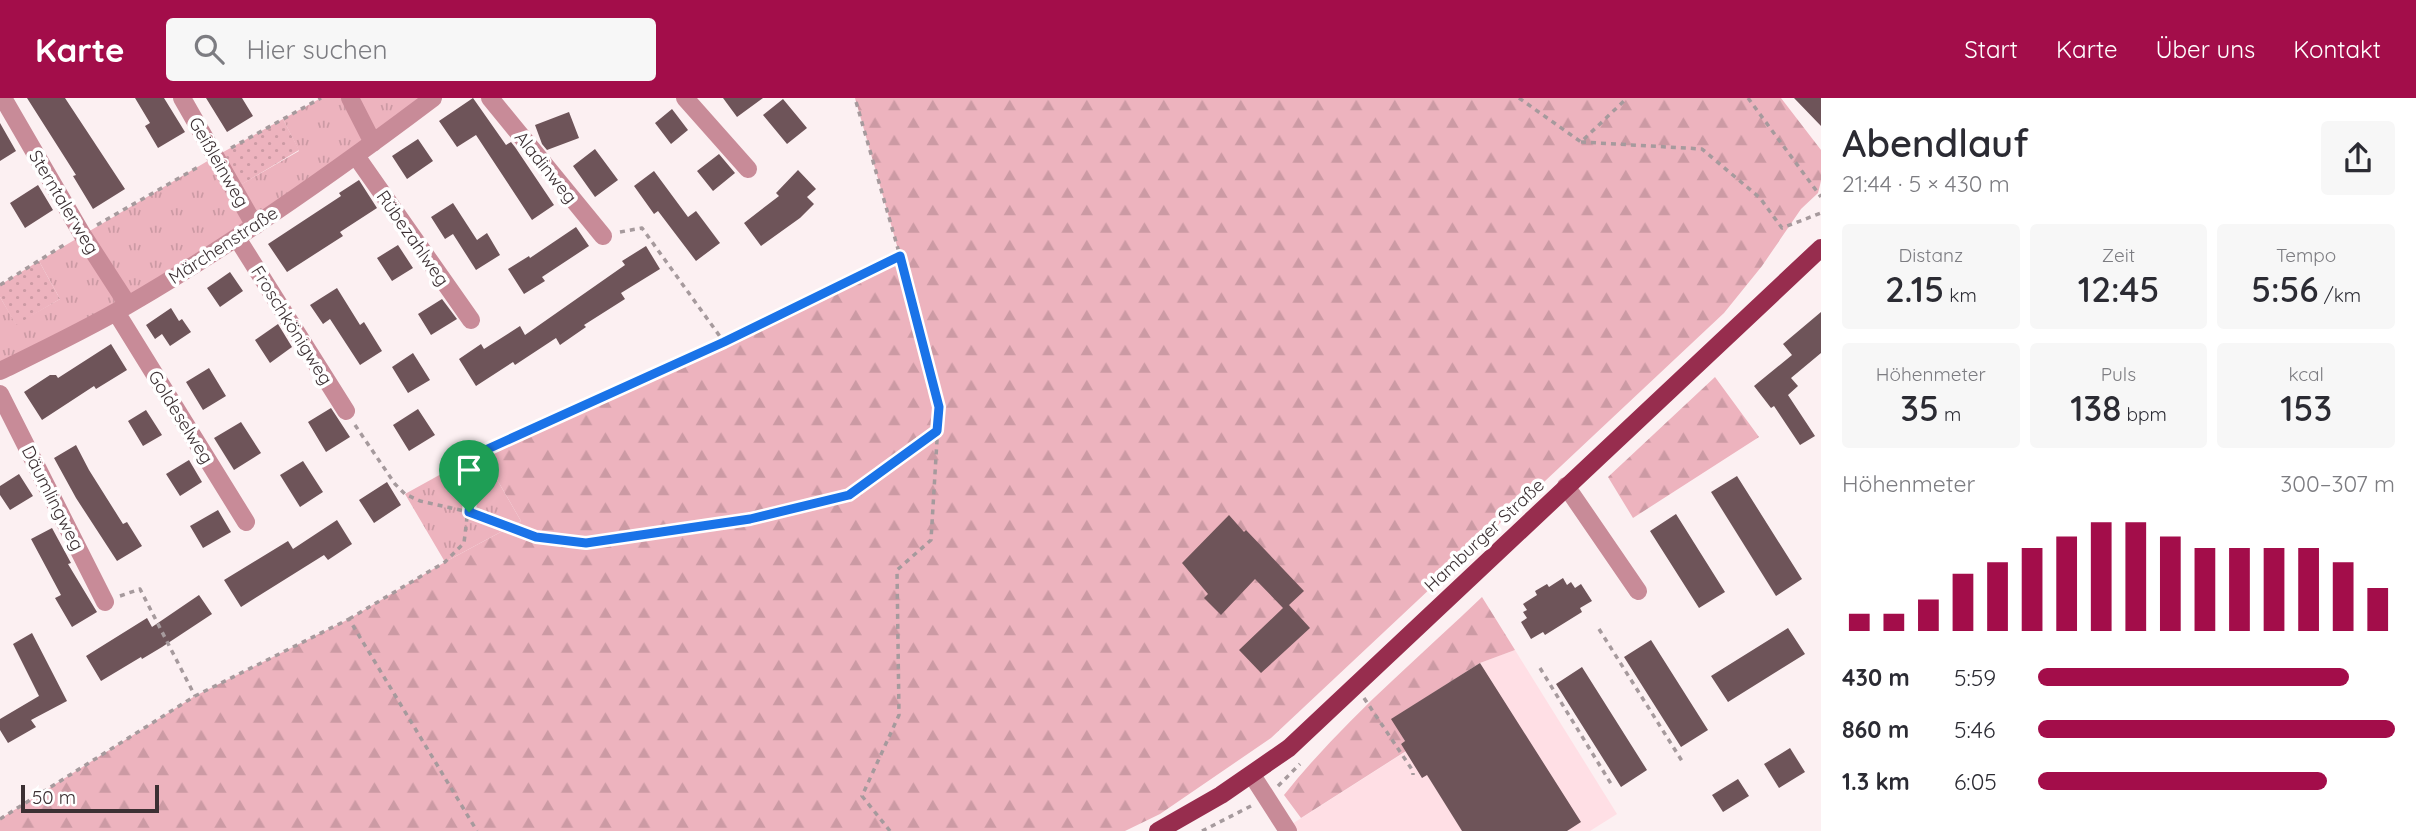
<!DOCTYPE html>
<html lang="de">
<head>
<meta charset="utf-8">
<style>
	:root { --surface:#fff; --page:#f7f7f7; --text:#2b2b33; --muted:#7c7c81; --accent:#a30d4a }
	body { margin:0; font-family:Quicksand,sans-serif; background:var(--page); color:var(--text); height:100vh; display:flex; flex-direction:column; font-size:26px; white-space:nowrap }
	* { box-sizing:border-box; margin:0 }
	p { font-size:23px; color:var(--muted) }
	.icon { flex:none; width:38px; height:38px; fill:none; stroke:currentColor; stroke-width:2; stroke-linecap:round; stroke-linejoin:round }
	.map { position:relative; flex:1; overflow:hidden }
	.side { display:flex; flex-direction:column; background:var(--surface); width:595px }
	.side>* { flex:none }
	.scale { position:absolute; left:21px; bottom:18px; width:138px; box-sizing:border-box; padding-left:7px; border:4px solid #3c3033; border-top:0; font-size:19px; line-height:24px; white-space:nowrap; color:#3c3033; -webkit-text-stroke:5px #fff; paint-order:stroke }
	.pin { position:absolute; display:grid; place-items:center; width:60px; height:60px; color:#fff; margin:-72px -30px; border-radius:50% 50% 50% 0; rotate:-45deg; box-shadow:0 0 7px #0007 }
	.pin .icon { rotate:45deg }
	.round { display:grid; place-items:center; flex:none; width:74px; height:74px; border-radius:7px; background:var(--page) }
	.summary { display:flex; align-items:center; justify-content:space-between; height:119px; padding:0 21px }
	h1 { font-size:38px; font-weight:600; line-height:52px }
	.stats { display:grid; grid-template-columns:repeat(3,1fr); gap:10px; height:119px; padding:7px 21px }
	.stats div { display:grid; align-content:center; border-radius:7px; background:var(--page); text-align:center }
	.stats b { font-size:35px; font-weight:600 }
	.stats small { font-size:19px; font-weight:400 }
	.stats p { font-size:19px }
	.chart { height:196px; padding:14px 21px }
	.chart p { display:flex; justify-content:space-between }
	.chart svg { width:100%; height:126px; margin-top:7px; stroke:var(--accent); stroke-width:6 }
	ul { padding:0 21px; list-style:none; font-size:23px }
	li { display:grid; grid-template-columns:112px 84px 1fr; align-items:center; height:52px }
	li i { height:18px; border-radius:9px; background:var(--accent) }
	header { display:flex; align-items:center; gap:42px; box-sizing:border-box; height:98px; padding:0 35px; background:var(--accent); color:#fff }
	header strong { font-size:33px }
	nav { display:flex; gap:38px; margin-inline-start:auto; font-size:24px }
	.search { width:490px; height:63px; background:var(--page); display:flex; align-items:center; gap:18px; box-sizing:border-box; padding:0 24px; border-radius:7px; color:var(--muted); font-size:26px }
	main { display:flex; flex:1; min-height:0 }
	.map>svg:first-child { display:block }
	.built { fill:#ffdfe5 }
	.grass { fill:url(#grass-tufts) }
	.forest { fill:url(#forest-firs) }
	.park { fill:url(#park-dots) }
	.building { fill:#6e5459 }
	.lines { fill:none; stroke-linecap:round; stroke-linejoin:round }
	.path { stroke:#a69a9d; stroke-width:3.5; stroke-dasharray:5 5; stroke-linecap:butt }
	.minor { stroke:#c88b98; stroke-width:18 }
	.major { stroke:#972d4e; stroke-width:18 }
	.route-casing { stroke:#fff; stroke-width:14 }
	.route { stroke:#1a73e8; stroke-width:9 }
	.labels { text-anchor:middle; dominant-baseline:central; stroke-width:7; stroke-linejoin:round; paint-order:stroke }
	.street-label { font-size:18px; fill:#3c3033; stroke:#fff }
</style>
</head>
<body>
<header>
<strong>Karte</strong>
<div class="search"><svg class="icon" aria-label="search" viewBox="0 0 24 24"><circle cx="10" cy="10" r="6"/><path d="M15 15l6 6"/></svg>Hier suchen</div>
<nav><a>Start</a><a>Karte</a><a>Über uns</a><a>Kontakt</a></nav>
</header>
<main>
<div class="map">
<svg width="1821" height="733" viewBox="0 0 1821 733">
	<defs>
		<pattern id="grass-tufts" width="24" height="20" patternUnits="userSpaceOnUse" patternTransform="scale(1.75)"><rect width="24" height="20" fill="#edb3be"/><path d="M3 7l-1-3M5 7V3M7 7l1-3M15 17l-1-3M17 17v-4M19 17l1-3" fill="none" stroke="#cc9aa4"/></pattern>
		<pattern id="forest-firs" width="22" height="20" patternUnits="userSpaceOnUse" patternTransform="scale(1.75)"><rect width="22" height="20" fill="#edb3be"/><path d="M5 1l3.5 6h-7zM16 11l3.5 6h-7z" fill="#cc9aa4"/></pattern>
		<pattern id="park-dots" width="8" height="8" patternUnits="userSpaceOnUse" patternTransform="scale(1.75)"><rect width="8" height="8" fill="#edb3be"/><path d="M2 2h.1M6 6h.1" fill="none" stroke="#cc9aa4" stroke-width="1.8" stroke-linecap="round"/></pattern>
	</defs>
	<rect width="100%" height="100%" fill="#fcf0f2"/>
	<path class="built" d="M1515 552 1617 716 1590 733H1281L1405 654 1391 621 1480 565Z"/>
	<path class="grass" d="M321 0H433L255 128 0 273V199L16 226 60 201 39 163 216 58 235 90 299 53 283 21Z
		M481 354 521 423 445 464 405 396Z"/>
	<path class="forest" d="M855 0H1781L1821 52V83L1818 95 1801 111 1762 168 1724 215 1271 640 1160 716 1125 733H0V721L195 598 349 521 445 464 521 423 481 354 724 244 900 158Z
		M1715 279 1759 339 1633 420 1608 379Z
		M1482 499 1515 552 1480 565 1392 621 1405 643 1401 646 1406 653 1301 720 1284 697C1342 624 1415 563 1482 499Z"/>
	<path class="park" d="M283 21 299 52 234 91 216 58Z
		M39 163 60 201 16 227 0 199V187Z"/>
	<path class="building" d="M27 0H65L125 91 93 111 73 78 76 77Z
		M135 0H164L185 34 158 50 145 28 150 25Z
		M206 0H242L253 18 227 34Z
		M473 0 506 47 511 44 515 49 554 107 532 122 476 37 457 49 439 23Z
		M723 0H763L737 19Z
		M1794 0H1821V28Z
		M783 1 807 30 787 46 763 17Z
		M672 11 688 32 671 46 655 25Z
		M569 14 579 40 547 52 542 46 535 27Z
		M0 25 16 53 0 63Z
		M418 41 433 63 407 81 392 58Z
		M595 51 618 82 595 99 573 68Z
		M719 56 735 75 713 93 697 73Z
		M798 72 816 91 807 99 814 106 800 120 761 148 744 125 779 98 776 95Z
		M654 73 688 119 696 113 720 145 696 163 658 113 654 116 634 88Z
		M359 82 377 110 340 134 343 138 287 174 268 146 341 98 339 95Z
		M38 87 53 112 25 130 10 105Z
		M453 105 477 142 487 135 500 157 476 172 453 136 445 141 431 119Z
		M576 129 589 148 542 179 545 183 524 196 508 171 529 158 530 160Z
		M398 147 413 170 392 183 377 160Z
		M646 148 660 171 621 195 625 201 584 227 586 229 560 247 556 240 515 267 513 264 476 288 459 261 481 246 484 251 520 228 525 237 625 167 622 163Z
		M230 174 243 193 220 209 207 190Z
		M337 190 360 227 364 224 382 253 360 267 330 221 323 226 310 207Z
		M442 201 457 221 431 237 418 216Z
		M171 210 179 223 182 221 191 234 170 248 162 236 155 241 146 227Z
		M1821 214V255L1791 280 1798 288 1788 297 1815 338 1800 347 1774 308 1771 310 1754 288 1792 257 1783 246Z
		M278 226 292 249 270 265 255 242Z
		M111 246 127 272 96 291 94 288 42 322 24 294 50 277H56L58 280Z
		M413 255 430 282 408 295 392 269Z
		M209 270 226 298 203 312 186 284Z
		M331 310 350 339 326 354 308 324Z
		M418 311 435 337 409 353 393 327Z
		M146 312 162 337 143 348 128 323Z
		M241 324 261 355 234 372 214 340Z
		M76 347 89 372 123 426 127 424 142 448 117 463 76 400 54 360Z
		M189 362 202 384 180 398 166 376Z
		M303 363 323 394 300 409 280 377Z
		M19 376 33 398 10 412 0 397V388Z
		M1737 378 1802 481 1776 498 1711 394Z
		M387 384 401 407 374 425 359 402Z
		M218 412 231 434 203 450 190 428Z
		M1676 416 1725 494 1699 510 1650 433Z
		M1229 417 1244 434 1246 432 1304 493 1289 507 1310 530 1261 575 1239 552 1283 510 1255 481 1221 517 1204 500 1208 496 1182 465Z
		M337 422 352 446 328 462 324 457 241 509 224 482 288 443 293 451Z
		M52 430 71 465 68 466 97 514 72 529 55 500 61 497 31 441Z
		M1563 480 1567 487 1571 484 1575 490 1581 486 1592 503 1580 510 1582 514 1545 537 1543 534 1531 541 1521 524 1527 520 1523 514 1527 512 1523 506 1537 497 1535 493 1547 486 1549 489Z
		M199 497 212 516 162 549 142 561 141 559 101 583 86 558 147 520 152 529Z
		M1788 530 1805 556 1728 604 1711 578Z
		M32 535 67 603 31 622 36 629 8 645 0 632V621L39 598 13 546Z
		M1651 542 1708 632 1681 649 1624 559Z
		M1480 565 1581 724 1567 733H1462L1427 677 1422 680 1401 646 1405 643 1391 621Z
		M1582 569 1647 672 1621 689 1556 586Z
		M1790 650 1805 674 1779 690 1764 666Z
		M1738 681 1749 698 1723 714 1712 697Z"/>
	<g class="lines">
		<path class="path" d="M1519 0 1581 44 1627 0
			M1748 0 1821 99
			M1581 44 1702 51 1760 100 1782 130 1821 115
			M231 50 321 0
			M97 127 200 68
			M620 134 642 130 724 244
			M0 187 67 145
			M355 327 395 386 405 396 420 403 469 414 536 439 586 445 750 421 849 397 937 333
			M120 498 140 491 195 598
			M349 521 445 464 464 445 473 368 481 354 724 244 900 158 855 0
			M1599 531 1682 663
			M1540 570 1613 689
			M1364 600 1413 673V677
			M1278 688 1300 666
			M0 721 195 598 349 521 477 733
			M890 733 862 698 899 617 897 472 931 442 939 309 900 158
			M1202 733 1253 707"/>
		<path class="minor" d="M3 0 82 136 128 207
			M182 0 255 128
			M350 0 373 45
			M490 0 603 138
			M685 0 748 71
			M356 58 471 222
			M237 140 346 313
			M116 214 246 424
			M0 273C43 252 87 231 128 207 235 145 335 74 433 0
			M0 296 105 504
			M1566 388 1638 493
			M1252 677 1288 733"/>
		<path class="major" d="M1158 733 1221 697 1289 650 1821 150"/>
	</g>
	<g class="lines">
		<g class="route-casing">
			<path id="route" d="M900 158 939 309 937 333 849 397 750 421 586 445 536 439 469 414 473 368 481 354 724 244Z"/>
		</g>
		<use href="#route" class="route"/>
	</g>
	<g class="labels">
		<g class="street-label">
			<text transform="translate(219 64) rotate(60)">Geißleinweg</text>
			<text transform="translate(546 69) rotate(51)">Aladinweg</text>
			<text transform="translate(64 104) rotate(59)">Sterntalerweg</text>
			<text transform="translate(413 140) rotate(55)">Rübezahlweg</text>
			<text transform="translate(223 147) rotate(-33)">Märchenstraße</text>
			<text transform="translate(292 227) rotate(58)">Froschkönigweg</text>
			<text transform="translate(181 319) rotate(58)">Goldeselweg</text>
			<text transform="translate(53 400) rotate(63)">Däumlingweg</text>
			<text transform="translate(1484 437) rotate(-43)">Hamburger Straße</text>
		</g>
	</g>
</svg>
<div class="scale">50 m</div>
<div class="pin" style="left:469px;top:414px;background:#1e9e55"><svg class="icon" aria-label="arrive" viewBox="0 0 24 24"><path d="M6 21V4h12l-3 4 3 4H6"/></svg></div>
</div>
<section class="side">
<div class="summary"><div><h1>Abendlauf</h1><p>21:44 · 5 × 430 m</p></div><a class="round"><svg class="icon" aria-label="share" viewBox="0 0 24 24"><path d="M12 15V3M7 8l5-5 5 5M5 13v7h14v-7"/></svg></a></div>
<div class="stats">
<div><p>Distanz</p><b>2.15<small> km</small></b></div>
<div><p>Zeit</p><b>12:45</b></div>
<div><p>Tempo</p><b>5:56<small> /km</small></b></div>
</div>
<div class="stats">
<div><p>Höhenmeter</p><b>35<small> m</small></b></div>
<div><p>Puls</p><b>138<small> bpm</small></b></div>
<div><p>kcal</p><b>153</b></div>
</div>
<div class="chart"><p><span>Höhenmeter</span>300–307 m</p>
<svg viewBox="0 0 160 44" preserveAspectRatio="none"><path d="M5 44V38M15 44V38M25 44V33M35 44V24M45 44V20M55 44V15M65 44V11M75 44V6M85 44V6M95 44V11M105 44V15M115 44V15M125 44V15M135 44V15M145 44V20M155 44V29"/></svg>
</div>
<ul>
<li><b>430 m</b>5:59<i style="width:87%"></i></li>
<li><b>860 m</b>5:46<i style="width:100%"></i></li>
<li><b>1.3 km</b>6:05<i style="width:81%"></i></li>
</ul>
</section>
</main>
</body>
</html>
